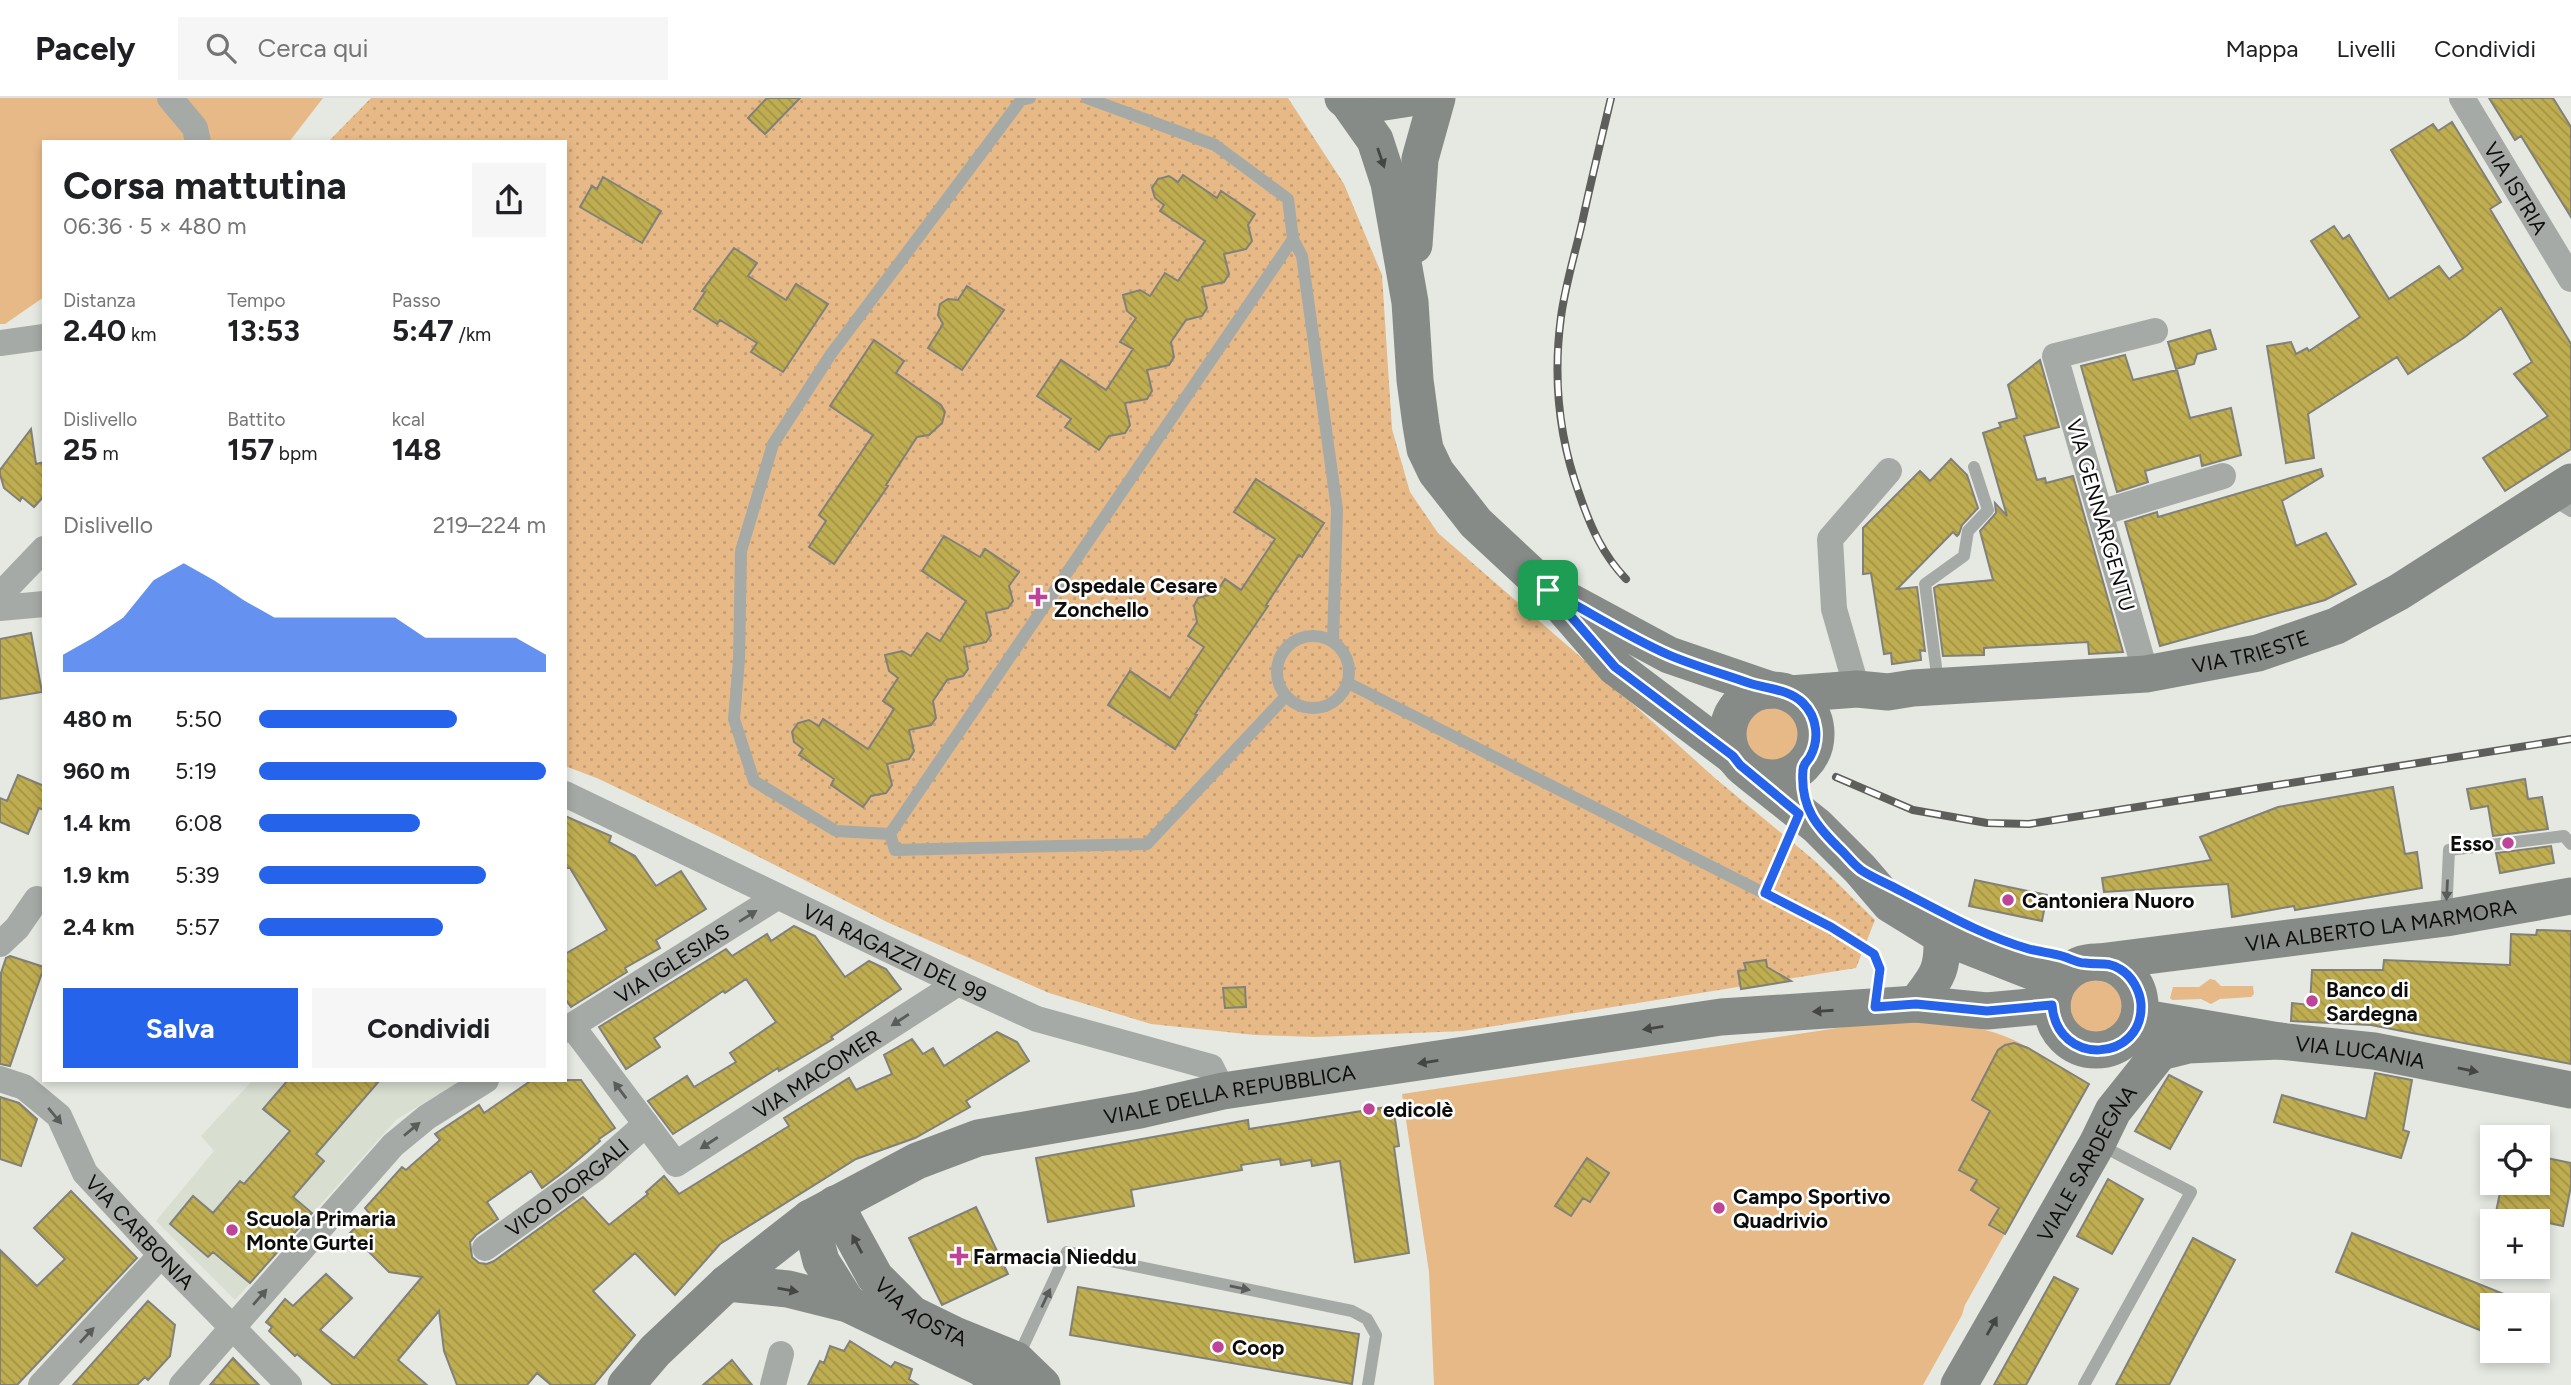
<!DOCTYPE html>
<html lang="it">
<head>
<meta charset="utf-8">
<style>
	:root { --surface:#fff; --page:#f6f6f6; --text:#202124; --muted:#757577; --line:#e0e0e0; --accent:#2563eb }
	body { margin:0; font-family:Figtree,sans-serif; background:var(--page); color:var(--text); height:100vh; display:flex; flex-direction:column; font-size:26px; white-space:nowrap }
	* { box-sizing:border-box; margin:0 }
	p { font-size:23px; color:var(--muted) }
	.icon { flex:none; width:38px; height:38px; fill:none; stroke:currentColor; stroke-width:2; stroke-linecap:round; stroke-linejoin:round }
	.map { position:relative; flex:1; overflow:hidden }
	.details { position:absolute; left:42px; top:42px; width:525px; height:942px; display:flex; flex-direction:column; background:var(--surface); border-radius:0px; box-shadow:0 4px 10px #0003 }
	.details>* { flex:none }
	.controls { position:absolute; left:2480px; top:1027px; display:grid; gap:14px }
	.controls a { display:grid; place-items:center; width:70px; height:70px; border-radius:0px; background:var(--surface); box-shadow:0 4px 10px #0003; font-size:35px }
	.pin { position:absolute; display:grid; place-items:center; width:60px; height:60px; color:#fff; margin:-30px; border-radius:14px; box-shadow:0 4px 10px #0006 }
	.round { display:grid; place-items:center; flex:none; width:74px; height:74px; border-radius:0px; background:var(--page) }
	.overview { display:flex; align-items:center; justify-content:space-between; height:119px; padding:0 21px }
	h1 { font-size:38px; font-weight:700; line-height:52px }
	.figures { display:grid; grid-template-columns:repeat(3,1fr); gap:10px; height:119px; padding:7px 21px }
	.figures div { display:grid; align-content:center }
	.figures b { font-size:30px; font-weight:700 }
	.figures small { font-size:19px; font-weight:400 }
	.figures p { font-size:19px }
	.chart { height:196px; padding:14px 21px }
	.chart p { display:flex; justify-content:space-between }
	.chart svg { width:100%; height:126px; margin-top:7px; fill:var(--accent); opacity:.7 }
	.action { display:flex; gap:14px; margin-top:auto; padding:14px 21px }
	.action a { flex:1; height:80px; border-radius:0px; background:var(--accent); color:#fff; font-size:28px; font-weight:700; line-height:80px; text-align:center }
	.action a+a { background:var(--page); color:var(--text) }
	ul { padding:0 21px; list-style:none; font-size:23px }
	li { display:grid; grid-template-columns:112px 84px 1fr; align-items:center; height:52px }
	li i { height:18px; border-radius:9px; background:var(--accent) }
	header { display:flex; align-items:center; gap:42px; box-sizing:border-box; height:98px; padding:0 35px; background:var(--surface); border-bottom:2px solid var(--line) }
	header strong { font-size:33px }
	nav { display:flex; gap:38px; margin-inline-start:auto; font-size:24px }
	.search { width:490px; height:63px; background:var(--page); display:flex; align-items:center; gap:18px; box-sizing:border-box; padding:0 24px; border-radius:0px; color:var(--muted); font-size:26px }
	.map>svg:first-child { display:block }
	.built { fill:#d8ded0 }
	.green { fill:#e7b987 }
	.park { fill:url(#park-dots) }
	.building { fill:url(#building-back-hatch); stroke:#818079; stroke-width:2 }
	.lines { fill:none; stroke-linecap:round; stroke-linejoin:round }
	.lane { stroke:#a6aaa7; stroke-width:12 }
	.street { stroke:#a6aaa7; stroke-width:26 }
	.secondary { stroke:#878b88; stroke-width:37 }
	.rail-casing { stroke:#5e5f5b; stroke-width:8 }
	.rail { stroke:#fff; stroke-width:5; stroke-dasharray:16; stroke-linecap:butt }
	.oneway { fill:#444643 }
	.oneway2 { fill:#5a5c59 }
	.route-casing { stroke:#fff; stroke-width:14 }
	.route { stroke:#2563eb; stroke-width:9 }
	.poi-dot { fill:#bd4498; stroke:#fff; stroke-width:2.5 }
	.labels { text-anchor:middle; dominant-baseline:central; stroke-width:5; stroke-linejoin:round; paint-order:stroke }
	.street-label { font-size:21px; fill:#0d0e0b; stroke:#fff }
	.poi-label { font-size:21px; font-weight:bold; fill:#0d0e0b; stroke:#fff; text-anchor:start }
</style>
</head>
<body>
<header>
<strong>Pacely</strong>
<div class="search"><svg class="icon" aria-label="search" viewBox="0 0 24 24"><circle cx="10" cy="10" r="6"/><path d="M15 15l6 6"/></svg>Cerca qui</div>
<nav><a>Mappa</a><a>Livelli</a><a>Condividi</a></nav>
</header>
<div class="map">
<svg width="2571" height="1287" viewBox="0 0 2571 1287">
	<defs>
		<pattern id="park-dots" width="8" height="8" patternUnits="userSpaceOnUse" patternTransform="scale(1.75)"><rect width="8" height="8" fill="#e7b987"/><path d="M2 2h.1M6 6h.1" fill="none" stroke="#c59e73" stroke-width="1.8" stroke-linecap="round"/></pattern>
		<pattern id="building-back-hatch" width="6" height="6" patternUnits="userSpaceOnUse" patternTransform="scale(1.75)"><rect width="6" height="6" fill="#bfad51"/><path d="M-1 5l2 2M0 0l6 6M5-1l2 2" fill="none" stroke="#a39445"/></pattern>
	</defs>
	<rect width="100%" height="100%" fill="#e6e9e2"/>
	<path class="built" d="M253 982H463L397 1021 235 1202 156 1123 214 1053 201 1038Z"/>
	<path class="green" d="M0 0H323L289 44H44V199L5 226H0Z
		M1740 635a31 31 0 1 1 62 0a31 31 0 1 1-62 0Z
		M2210 881 2215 882 2221 888H2253L2254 896 2251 899 2220 901 2211 906 2201 901 2172 902 2170 900 2173 889H2199Z
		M2067 910a28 28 0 1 1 56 0a28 28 0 1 1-56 0Z
		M1891 922C1930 926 1973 924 2009 940 2037 952 2063 971 2089 986L1965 1207 1962 1217 1923 1287H1434L1429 1174 1402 996Z"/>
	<path class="park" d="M371 0H1288L1344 86 1382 177 1392 331 1410 394 1438 435 1584 562 1716 681 1815 763 1875 822 1856 870 1463 933 1316 939 1255 937 1151 926 1049 895 887 824 718 738 599 681 565 668V44H328Z"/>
	<path class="building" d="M767 0H800L765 36 748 20Z
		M2489 0H2553L2571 29V119L2521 38 2515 42Z
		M2452 24 2501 104 2490 111 2571 246V351L2505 393 2483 360 2548 318 2514 276 2532 264 2501 210 2465 239 2408 276 2397 259 2308 316 2314 360 2286 365 2267 248 2291 244 2296 256 2307 250 2309 253 2360 219 2311 143 2334 128 2343 141 2349 137 2389 201 2439 168 2449 181 2463 171 2391 52 2433 26 2438 33Z
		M1183 77 1217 100 1221 93 1255 116 1248 127 1252 143 1246 151 1224 156 1229 176 1224 184 1202 189 1207 210 1202 218 1186 222 1171 244 1174 259 1169 267 1147 272 1152 293 1147 301 1125 305 1130 327 1125 335 1109 338 1099 352 1065 329 1071 321 1037 298 1061 262 1106 292 1133 251 1120 244 1136 220 1127 213 1123 197 1140 192 1150 198 1165 175 1178 183 1205 143 1160 113 1164 107 1155 100 1152 90 1158 81 1169 78 1178 84Z
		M603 79 661 113 642 145 580 109 592 88 597 91Z
		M734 150 757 165 748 178 786 202 796 186 828 206 783 274 751 254 757 245 720 222 717 226 694 211 705 194 702 193Z
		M967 188 1004 212 962 272 928 250 943 226 938 217 940 206 948 201 958 202Z
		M2210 232 2216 251 2197 256 2194 266 2176 271 2168 244Z
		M874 242 904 263 896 275 941 307 945 314 942 325 929 337 917 339 886 387 888 388 834 466 809 449 826 423 819 417 873 337 830 308Z
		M2125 257 2133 282 2177 272 2190 320 2231 310 2241 357 2202 368 2200 357 2145 373 2148 384 2117 394 2081 268Z
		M2040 262 2059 329 2024 338 2037 382 2045 380 2046 385 2073 378 2123 554 2089 556 2088 544 1984 550V557L1943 558 1934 490 1939 487 1993 482 1980 433 1996 415 1995 405 2007 418 1983 335 2001 329 1999 325 2017 320 2008 287Z
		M31 331 36 366 44 364V398L34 409 22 399 20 403 4 390 0 376V372Z
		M1951 361 1967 377 1978 410 1962 427 1959 436 1957 438 1953 434 1897 491 1917 489 1925 553 1920 552 1921 562 1892 566 1891 555 1884 556 1871 475 1863 476V430L1920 373 1930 383Z
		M2321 371 2323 378 2282 403 2296 448 2326 435 2356 486 2325 502 2160 548 2125 424 2157 414 2158 419Z
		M1256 381 1324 425 1302 459 1299 457 1266 507 1268 508 1195 616 1197 617 1175 651 1108 607 1130 573 1170 600 1204 549 1188 538 1197 524 1194 508 1198 500 1216 495 1225 481 1241 492 1275 441 1234 414Z
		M944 438 980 459 985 451 1019 474 1009 488 1013 503 1008 510 986 515 991 537 986 544 964 549 968 571 963 578 947 582 933 603 936 620 931 627 909 632 914 653 909 661 887 666 892 687 886 695 871 698 863 709 831 687 834 681 799 657 803 651 794 644 792 634 798 625 809 622 819 628 823 621 868 651 894 611 883 603 898 580 889 573 885 557 902 553 911 558 927 535 940 543 966 503 922 473Z
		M31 535 42 594 0 601V541Z
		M18 677 44 688V712L39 710 28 736 0 724V700L7 703Z
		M2525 681 2528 701 2542 699 2548 731 2493 738 2488 708 2471 711 2467 691Z
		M2393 689 2405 756 2417 754 2422 790 2295 812 2294 808 2232 819 2228 786 2104 794 2102 780 2211 762 2200 739 2278 709Z
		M565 718 611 738 609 744 635 758 656 788 681 773 706 811 656 842 660 850 625 870 627 874 571 909 565 901V856L607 832 570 770H565Z
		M2551 748 2554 765 2500 775 2496 755Z
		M1975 782 2047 797 2042 823 1969 808Z
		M794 828 815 838 845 879 869 863 886 871 901 891 831 939 833 941 779 973 778 970 673 1036 648 1003 687 978 694 989 736 964 730 955 776 924 746 881 725 895 723 893 654 940 660 949 626 971 599 929 726 851 732 858 767 836 771 843Z
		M2537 832 2571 833V966L2371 927 2291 923 2292 905 2310 907 2312 872H2383L2384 862 2510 867 2511 836 2536 837Z
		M10 858 44 869 10 968 0 966 1 875 6 860Z
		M1766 862 1767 869 1791 883 1741 891 1738 873 1746 872 1744 865Z
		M1245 889 1246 909 1225 910 1223 890Z
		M997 934 1017 944 1029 963 966 1003 970 1009 915 1040 856 1061 720 1146 675 1197 635 1155 593 1193 635 1237 594 1287H551L537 1275 527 1287H457L444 1253 439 1213 398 1262 427 1287H333L297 1256 295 1258 269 1233 272 1229 266 1224 285 1201 293 1208 326 1176 352 1200 320 1232 354 1260 422 1179 389 1174 350 1135 369 1115 365 1110 402 1069 406 1072 440 1042 435 1036 479 1007 484 1015 532 982H581L615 1030 599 1041 600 1043 566 1072 542 1090 531 1073 487 1104 498 1121 476 1137 470 1144 472 1159 479 1165 487 1166 494 1163 583 1099 609 1127 648 1096 646 1094 664 1078 679 1096 789 1028 784 1020 849 980 856 992 892 976 884 957 912 941 923 956 933 950 944 968Z
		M2014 945 2028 950 2089 986 2005 1136 1989 1127 1999 1110 1971 1092 1977 1082 1959 1072 1990 1013 1972 1002 1998 952 2005 947Z
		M2375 975 2412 982 2403 1032 2409 1034 2401 1060 2274 1024 2282 997 2366 1021Z
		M2169 977 2202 994 2170 1051 2135 1033Z
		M288 982H380L316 1056 324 1063 293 1099 312 1115 250 1185 213 1154 208 1159 170 1126 193 1098 213 1115 240 1083 244 1086 290 1033 263 1011Z
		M0 999 19 1005 37 1021 21 1068 0 1061Z
		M1393 1008 1399 1048 1394 1049 1409 1155 1355 1164 1340 1063 1312 1068 1311 1062 1281 1067 1280 1061 1241 1067 1242 1072 1131 1092 1134 1108 1048 1124 1036 1060 1248 1022 1249 1031Z
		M2538 1058 2571 1065V1088L2563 1128 2496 1114 2502 1085H2538Z
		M1587 1060 1609 1075 1590 1104 1583 1100 1571 1118 1555 1108Z
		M2108 1081 2143 1101 2112 1156 2077 1138Z
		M71 1093 137 1160 17 1287H0V1152L37 1188 65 1161 34 1130Z
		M976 1109 1008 1176 942 1207 909 1140Z
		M2352 1135 2531 1207V1208H2492V1237L2336 1174Z
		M2193 1140 2235 1162 2169 1287H2116Z
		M2054 1179 2078 1191 2026 1287H1994Z
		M1078 1189 1359 1236 1352 1286 1070 1237Z
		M148 1203 175 1227 170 1258 148 1282 145 1279 137 1287H73Z
		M850 1243 891 1269 895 1264 912 1271 909 1281 918 1287H808L820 1263 824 1265 830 1248 844 1253Z
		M233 1260 259 1287H210Z
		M732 1262 752 1287H703Z"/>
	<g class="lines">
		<path class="lane" d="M1087 0 1215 47 1288 101 1293 141 1302 158 1337 411 1333 544
			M2551 401 2571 413
			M1277 574a36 36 0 1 1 72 0a36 36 0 1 1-72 0Z
			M1938 584 1925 486 1964 458 1968 433 1988 412 1974 369
			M1348 585 1831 829 1874 856 1879 871 1876 905
			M890 736 836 733 754 683 734 621 739 562 741 453 773 346 831 256 1021 2 1030 0
			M890 736 1293 141
			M890 736 895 752 1147 746 1286 598
			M1765 795 1799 716
			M2446 818 2449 752 2564 738 2571 746
			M1018 1259 1067 1154 1352 1213 1367 1221 1376 1237 1368 1287
			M2084 1287 2191 1094 2100 1047"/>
		<g class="street">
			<path d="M170 0 195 30 198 44"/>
			<path id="s1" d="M2462 0 2571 181"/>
			<path d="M0 245 44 239"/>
			<path d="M2100 415 2223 378"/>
			<path d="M0 497 44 451"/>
			<path d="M0 510 44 506"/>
			<path d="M2146 576 2055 258 2155 233"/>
			<path d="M1857 591 1834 511 1830 441 1889 373"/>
			<path id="s2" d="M565 696 958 885 1037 921 1211 969 1223 993"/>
			<path d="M0 846 17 830 37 801"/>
			<path id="s3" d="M572 928 676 1066 958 885"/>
			<path id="s4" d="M565 932 777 799"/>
			<path id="s5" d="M0 981 24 989 59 1018 85 1075 161 1157 289 1287"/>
			<path id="s6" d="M485 1150 595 1071 646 1026"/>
			<path d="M41 1287 161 1157"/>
			<path d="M182 1287 393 1047 427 1019 486 982"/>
			<path d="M773 1287 781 1256"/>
		</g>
		<g class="secondary">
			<path d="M1343 0 1378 5 1410 0"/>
			<path d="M1346 1 1375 42 1389 85 1410 204 1415 282 1421 327 1425 351 1436 374 1476 425 1548 492 1615 569 1733 658"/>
			<path d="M1414 147 1420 61 1437 0"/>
			<path d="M1567 502 1669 557 1771 592"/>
			<circle cx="1772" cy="636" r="44"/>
			<path id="s7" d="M1790 596 1857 591 1888 594 1913 590 2146 576 2258 555 2336 528 2399 494 2571 384"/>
			<path d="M1750 675 1817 728 1860 771 1890 806 1942 838 2044 878 2054 895"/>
			<circle cx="2096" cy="908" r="44"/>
			<path id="s8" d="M2099 864 2446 820 2571 798"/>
			<path d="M1916 906C1937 878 1943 874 1942 838"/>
			<path id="s9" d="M2136 929 2150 921 2279 943 2374 953 2571 992"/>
			<path id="s10" d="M835 1106 875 1179 912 1216 955 1237 1016 1262 1042 1287"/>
			<path d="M810 1120 821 1163 848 1206"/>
			<path d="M727 1185 788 1191 848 1206 982 1270 1001 1287"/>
			<path id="s11" d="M626 1287 655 1253 727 1185 810 1120 917 1063 978 1040 1140 1012 1223 993 1721 919 1916 906 1987 913 2052 907"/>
			<path id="s12" d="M1959 1287 2097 1046 2113 1013 2160 954 2188 947 2279 943"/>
		</g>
		<g class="rail-casing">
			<path id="rail" d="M1611 0C1601 42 1591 83 1582 125 1575 156 1565 188 1561 219 1553 279 1559 341 1580 398 1591 430 1603 457 1626 481
				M1836 679 1913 712 1987 725 2029 726 2571 641"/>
		</g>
		<use href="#rail" class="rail"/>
	</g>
	<defs><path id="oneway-solid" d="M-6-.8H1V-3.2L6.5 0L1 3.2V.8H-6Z" transform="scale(1.75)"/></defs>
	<g class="oneway">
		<use href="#oneway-solid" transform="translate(1381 60) rotate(71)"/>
		<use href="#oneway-solid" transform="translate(1823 913) rotate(176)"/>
		<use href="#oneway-solid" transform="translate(1653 930) rotate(171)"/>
		<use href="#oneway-solid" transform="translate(1428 964) rotate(171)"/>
		<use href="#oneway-solid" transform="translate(2468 972) rotate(11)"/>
		<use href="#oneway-solid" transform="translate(857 1146) rotate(-118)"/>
		<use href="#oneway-solid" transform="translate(788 1192) rotate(10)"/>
		<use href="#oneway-solid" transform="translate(1992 1228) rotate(-61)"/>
	</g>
	<g class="oneway2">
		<use href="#oneway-solid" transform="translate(2447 792) rotate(93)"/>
		<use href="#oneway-solid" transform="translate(748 818) rotate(-32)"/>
		<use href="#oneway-solid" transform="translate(900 922) rotate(147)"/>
		<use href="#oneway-solid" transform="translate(620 992) rotate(-127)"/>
		<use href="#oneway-solid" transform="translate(55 1018) rotate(50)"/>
		<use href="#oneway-solid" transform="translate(412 1031) rotate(-40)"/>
		<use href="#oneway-solid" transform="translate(709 1045) rotate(147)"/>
		<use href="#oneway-solid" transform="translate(1240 1190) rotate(12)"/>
		<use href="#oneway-solid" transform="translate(260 1199) rotate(-49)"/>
		<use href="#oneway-solid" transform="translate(1046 1200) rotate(-65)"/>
		<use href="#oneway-solid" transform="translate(87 1237) rotate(-47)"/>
	</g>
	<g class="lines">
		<g class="route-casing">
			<path id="route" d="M1548 492C1588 513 1628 539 1669 557 1695 568 1723 576 1749 585 1767 591 1789 591 1803 605 1817 619 1820 641 1810 659 1807 664 1803 666 1803 672 1800 710 1817 729 1842 753 1848 759 1854 767 1861 772 1873 780 1886 785 1899 792 1940 813 1983 838 2029 851 2040 854 2053 855 2065 859 2071 861 2078 865 2085 865 2098 867 2108 863 2120 871 2132 878 2140 893 2141 906 2144 964 2057 970 2052 907L1987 913 1916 906 1875 909 1880 871 1874 856 1831 829 1765 795 1799 716 1740 667 1733 658 1615 569Z"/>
		</g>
		<use href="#route" class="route"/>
	</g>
	<g class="poi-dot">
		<path d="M1034.5 488.5h7v7h7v7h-7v7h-7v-7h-7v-7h7z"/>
		<circle cx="2508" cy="745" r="7"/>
		<circle cx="2008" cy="802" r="7"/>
		<circle cx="2312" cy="903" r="7"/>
		<circle cx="1369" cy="1011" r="7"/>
		<circle cx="1719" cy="1110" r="7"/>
		<circle cx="232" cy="1132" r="7"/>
		<path d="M955.5 1147.5h7v7h7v7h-7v7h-7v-7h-7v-7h7z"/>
		<circle cx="1218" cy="1249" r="7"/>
	</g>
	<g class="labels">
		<g class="street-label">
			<text stroke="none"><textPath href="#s1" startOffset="105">VIA ISTRIA</textPath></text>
			<text transform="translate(2101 417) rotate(74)">VIA GENNARGENTU</text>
			<text stroke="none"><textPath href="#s7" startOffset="464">VIA TRIESTE</textPath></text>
			<text stroke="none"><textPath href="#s8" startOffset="284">VIA ALBERTO LA MARMORA</textPath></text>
			<text stroke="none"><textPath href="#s2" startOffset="366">VIA RAGAZZI DEL 99</textPath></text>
			<text stroke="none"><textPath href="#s4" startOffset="126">VIA IGLESIAS</textPath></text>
			<text stroke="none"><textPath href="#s9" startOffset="229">VIA LUCANIA</textPath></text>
			<text stroke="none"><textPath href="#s3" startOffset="340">VIA MACOMER</textPath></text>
			<text stroke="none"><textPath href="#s11" startOffset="691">VIALE DELLA REPUBBLICA</textPath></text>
			<text stroke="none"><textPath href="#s12" startOffset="256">VIALE SARDEGNA</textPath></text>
			<text stroke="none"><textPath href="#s6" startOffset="102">VICO DORGALI</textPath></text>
			<text stroke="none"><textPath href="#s5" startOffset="214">VIA CARBONIA</textPath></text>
			<text stroke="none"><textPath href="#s10" startOffset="142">VIA AOSTA</textPath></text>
		</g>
		<g class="poi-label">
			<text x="1054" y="487">Ospedale Cesare<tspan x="1054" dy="24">Zonchello</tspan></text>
			<text x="2494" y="745" text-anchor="end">Esso</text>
			<text x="2022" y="802">Cantoniera Nuoro</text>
			<text x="2326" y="891">Banco di<tspan x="2326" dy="24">Sardegna</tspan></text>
			<text x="1383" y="1011">edicolè</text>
			<text x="1733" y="1098">Campo Sportivo<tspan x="1733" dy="24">Quadrivio</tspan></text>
			<text x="246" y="1120">Scuola Primaria<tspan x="246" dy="24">Monte Gurtei</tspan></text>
			<text x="973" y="1158">Farmacia Nieddu</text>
			<text x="1232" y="1249">Coop</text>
		</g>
	</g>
</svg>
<div class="controls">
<a><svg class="icon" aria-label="locate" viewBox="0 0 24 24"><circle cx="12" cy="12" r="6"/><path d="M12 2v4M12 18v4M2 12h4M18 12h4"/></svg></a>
<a>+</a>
<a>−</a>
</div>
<div class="pin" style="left:1548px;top:492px;background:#1e9e55"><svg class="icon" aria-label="arrive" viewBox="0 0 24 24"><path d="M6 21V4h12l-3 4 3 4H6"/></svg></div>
<section class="details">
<div class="overview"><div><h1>Corsa mattutina</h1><p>06:36 · 5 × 480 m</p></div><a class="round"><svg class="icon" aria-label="share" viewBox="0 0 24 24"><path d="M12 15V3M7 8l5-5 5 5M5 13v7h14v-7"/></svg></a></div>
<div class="figures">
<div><p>Distanza</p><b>2.40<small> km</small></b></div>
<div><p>Tempo</p><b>13:53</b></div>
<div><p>Passo</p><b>5:47<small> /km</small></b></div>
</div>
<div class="figures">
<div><p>Dislivello</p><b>25<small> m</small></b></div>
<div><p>Battito</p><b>157<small> bpm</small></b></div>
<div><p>kcal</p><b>148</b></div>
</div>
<div class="chart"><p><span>Dislivello</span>219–224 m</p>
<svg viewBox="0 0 160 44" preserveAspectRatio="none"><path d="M0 44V38L10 32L20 25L30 12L40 6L50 12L60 19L70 25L80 25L90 25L100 25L110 25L120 32L130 32L140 32L150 32L160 38V44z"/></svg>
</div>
<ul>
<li><b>480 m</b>5:50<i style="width:69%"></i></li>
<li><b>960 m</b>5:19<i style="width:100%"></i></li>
<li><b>1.4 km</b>6:08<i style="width:56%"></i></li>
<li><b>1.9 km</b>5:39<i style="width:79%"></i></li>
<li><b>2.4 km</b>5:57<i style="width:64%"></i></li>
</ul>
<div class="action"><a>Salva</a><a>Condividi</a></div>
</section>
</div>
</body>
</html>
